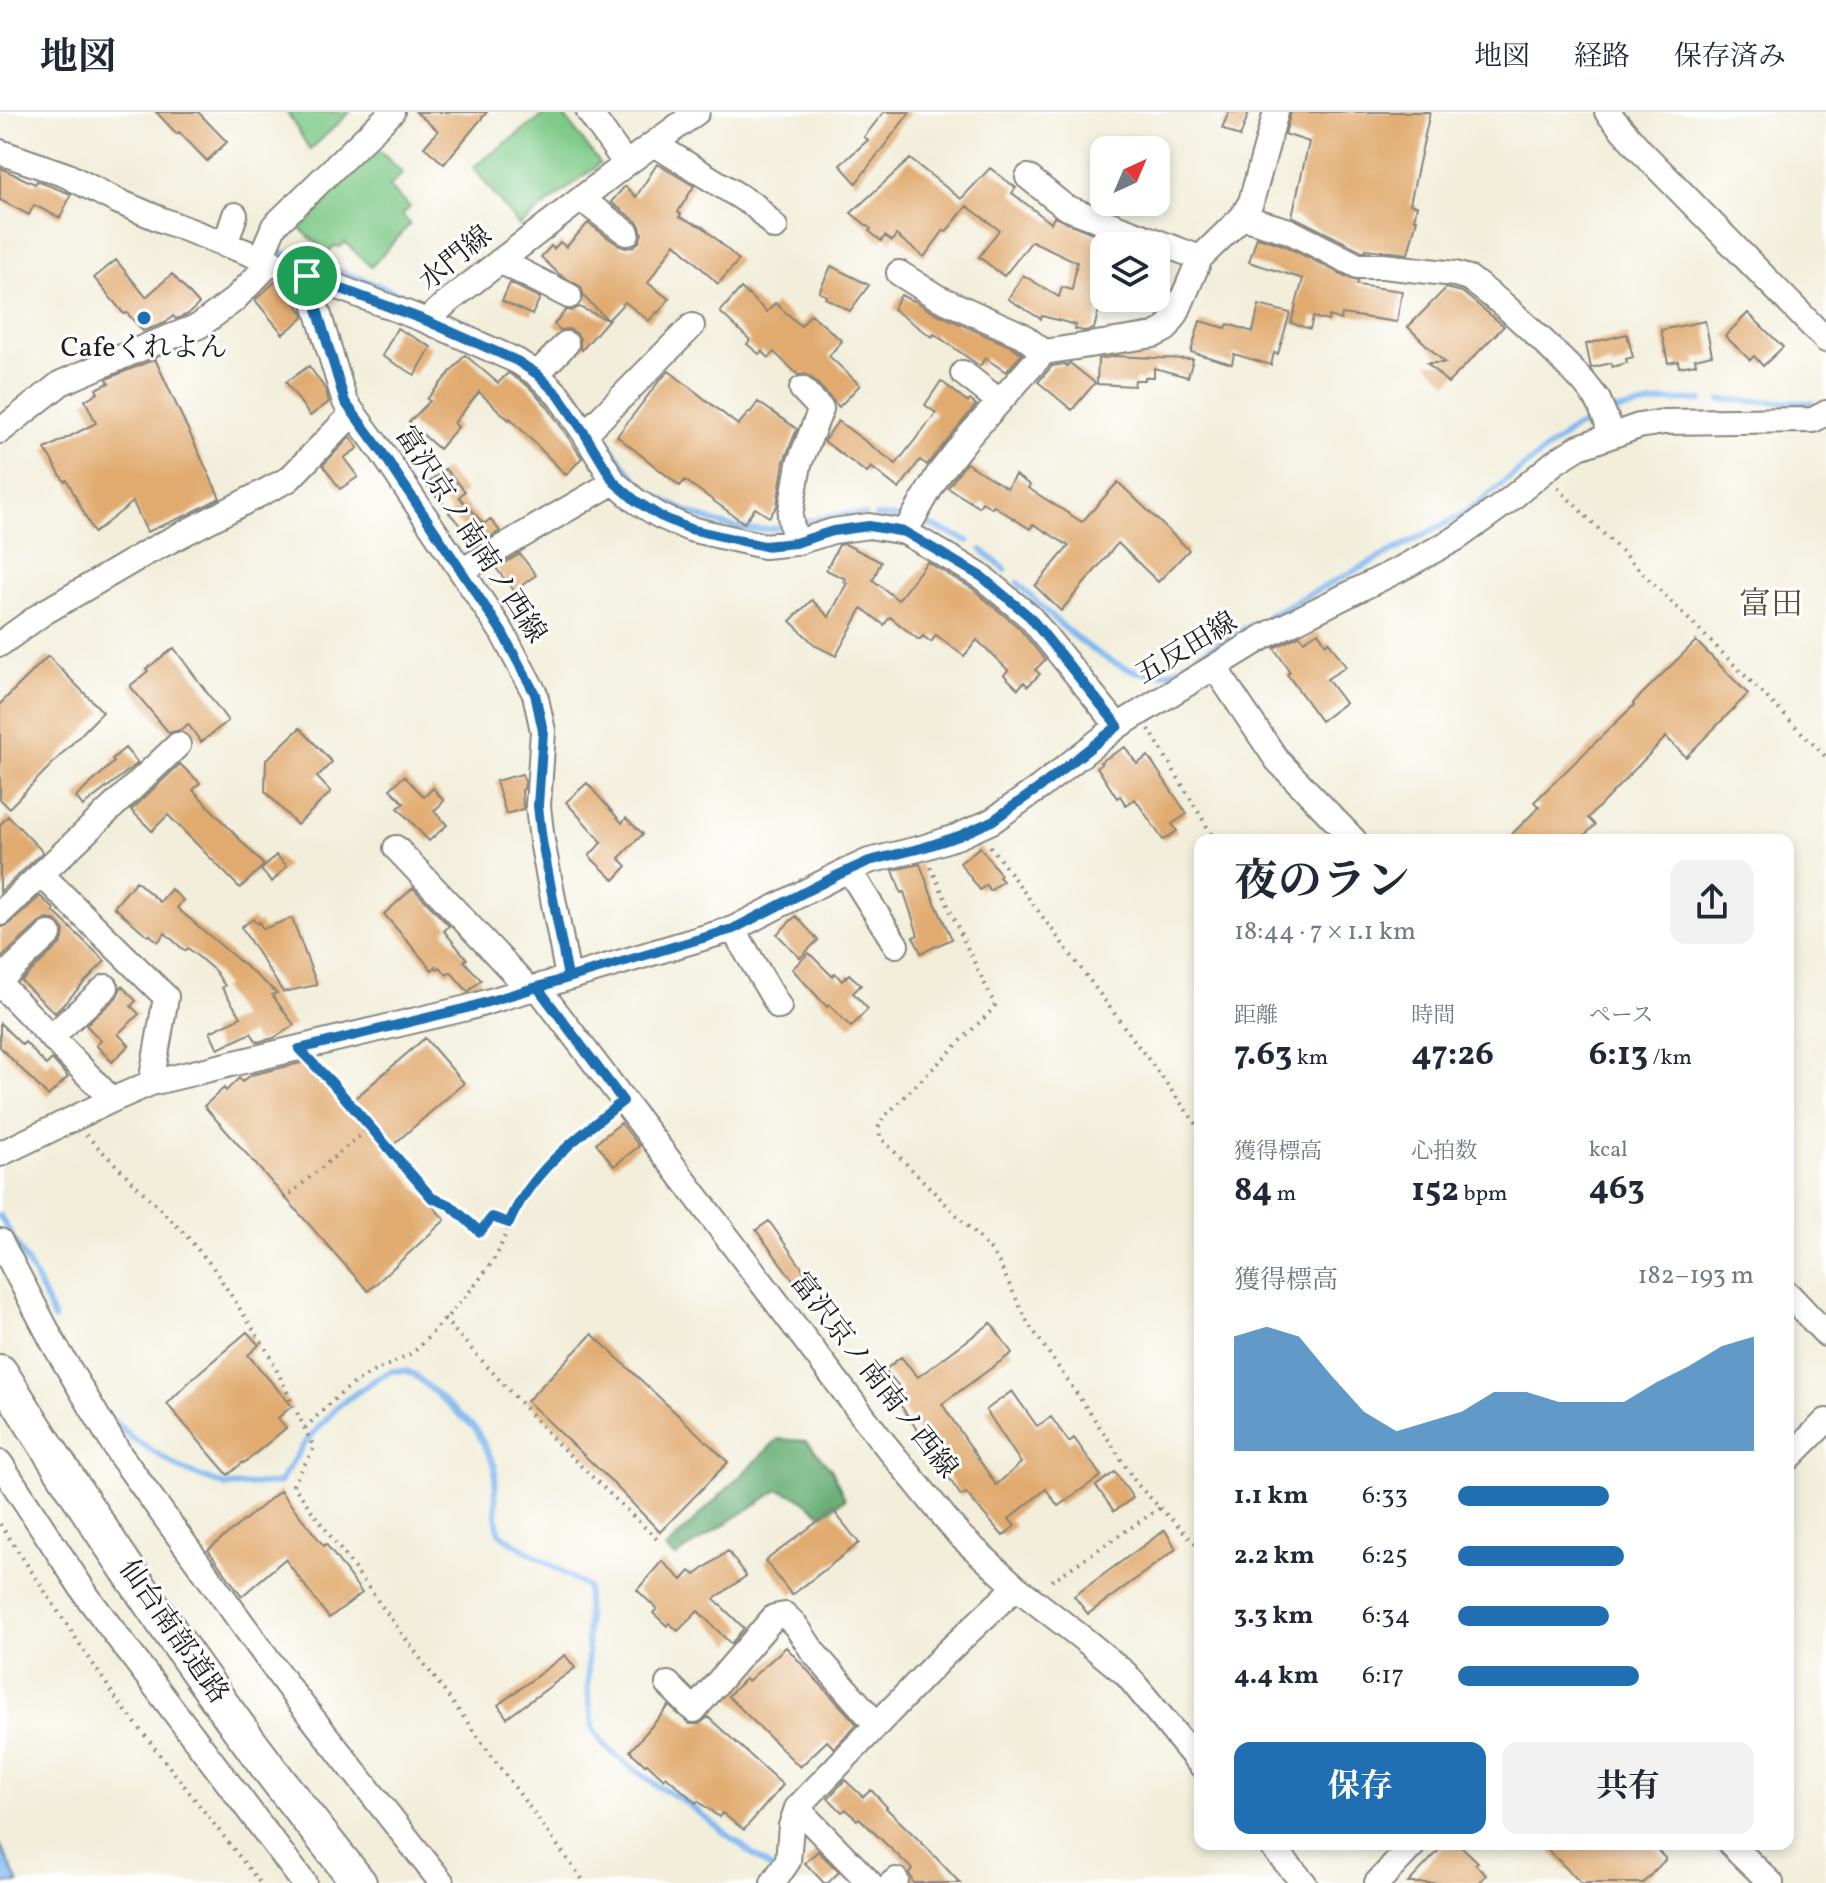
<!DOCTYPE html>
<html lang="ja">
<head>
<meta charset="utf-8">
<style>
	:root { --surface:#fff; --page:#f2f2f3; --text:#1f2937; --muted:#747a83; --line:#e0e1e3; --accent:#1f6fb2 }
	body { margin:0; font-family:Vollkorn,"Noto Serif JP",serif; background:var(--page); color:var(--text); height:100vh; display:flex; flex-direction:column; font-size:30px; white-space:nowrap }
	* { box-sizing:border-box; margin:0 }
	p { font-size:26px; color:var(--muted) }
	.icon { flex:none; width:44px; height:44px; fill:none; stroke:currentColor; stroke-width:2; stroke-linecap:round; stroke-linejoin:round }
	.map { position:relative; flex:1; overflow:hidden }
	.drawer { position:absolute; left:1194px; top:722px; width:600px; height:1016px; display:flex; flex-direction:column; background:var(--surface); border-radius:16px; box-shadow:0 4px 12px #0003 }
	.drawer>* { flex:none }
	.needle { width:52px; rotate:44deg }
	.tools { position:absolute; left:1090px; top:24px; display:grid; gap:16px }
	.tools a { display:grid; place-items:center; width:80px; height:80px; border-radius:16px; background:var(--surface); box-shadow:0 4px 12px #0003; font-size:40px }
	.pin { position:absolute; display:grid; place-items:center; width:68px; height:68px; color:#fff; margin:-34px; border:4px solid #fff; border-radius:50%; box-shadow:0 2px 8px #0007 }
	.round { display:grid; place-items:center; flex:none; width:84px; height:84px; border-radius:16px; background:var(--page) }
	.headline { display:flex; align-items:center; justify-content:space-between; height:136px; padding:0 40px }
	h1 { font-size:44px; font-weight:700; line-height:60px }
	.stats { display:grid; grid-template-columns:repeat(3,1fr); gap:12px; height:136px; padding:8px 40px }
	.stats div { display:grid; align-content:center }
	.stats b { font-size:34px; font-weight:700 }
	.stats small { font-size:22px; font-weight:400 }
	.stats p { font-size:22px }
	.chart { height:224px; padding:16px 40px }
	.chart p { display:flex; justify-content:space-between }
	.chart svg { width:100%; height:144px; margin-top:8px; fill:var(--accent); opacity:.7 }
	.button { display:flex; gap:16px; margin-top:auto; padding:16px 40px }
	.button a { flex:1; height:92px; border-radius:16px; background:var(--accent); color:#fff; font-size:32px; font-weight:700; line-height:92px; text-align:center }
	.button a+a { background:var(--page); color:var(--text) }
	ul { padding:0 40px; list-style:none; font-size:26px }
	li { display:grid; grid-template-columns:128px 96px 1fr; align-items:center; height:60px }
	li i { height:20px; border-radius:10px; background:var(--accent) }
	header { display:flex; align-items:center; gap:48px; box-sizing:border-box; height:112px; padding:0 40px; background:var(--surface); border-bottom:2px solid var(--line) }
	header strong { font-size:38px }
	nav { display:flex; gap:44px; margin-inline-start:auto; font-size:28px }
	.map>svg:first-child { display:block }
	.green { fill:#7fca88; stroke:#4e7352; stroke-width:2 }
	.forest { fill:#67ae74; stroke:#426548; stroke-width:2 }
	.water { fill:#80b8f0; stroke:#4e6a86; stroke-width:2 }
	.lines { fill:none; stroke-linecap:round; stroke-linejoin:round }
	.stream { stroke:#80b8f0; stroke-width:6 }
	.building { fill:#e1ab6f }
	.minor-casing { stroke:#87857b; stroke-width:28 }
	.highway-casing { stroke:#87857b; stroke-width:38 }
	.path { stroke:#87857b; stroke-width:4; stroke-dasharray:2 6; stroke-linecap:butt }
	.minor { stroke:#fff; stroke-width:24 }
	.highway { stroke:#fff; stroke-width:34 }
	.route-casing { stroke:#fff; stroke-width:16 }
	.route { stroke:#1f6fb2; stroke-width:10 }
	.poi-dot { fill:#1f6fb2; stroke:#fff; stroke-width:3 }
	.labels { text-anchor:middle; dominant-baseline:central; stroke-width:6; stroke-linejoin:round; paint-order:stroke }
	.street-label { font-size:28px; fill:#1c1c1c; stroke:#fff }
	.poi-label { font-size:28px; fill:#1c1c1c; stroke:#fff }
	.quarter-label { font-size:32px; fill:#614e39; stroke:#fff }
</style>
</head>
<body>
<header>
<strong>地図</strong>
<nav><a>地図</a><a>経路</a><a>保存済み</a></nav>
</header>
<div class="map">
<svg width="1826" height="1771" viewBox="0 0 1826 1771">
	<rect width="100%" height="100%" fill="#fff"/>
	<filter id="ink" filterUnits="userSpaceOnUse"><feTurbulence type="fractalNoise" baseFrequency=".0125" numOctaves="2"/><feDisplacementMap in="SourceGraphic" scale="16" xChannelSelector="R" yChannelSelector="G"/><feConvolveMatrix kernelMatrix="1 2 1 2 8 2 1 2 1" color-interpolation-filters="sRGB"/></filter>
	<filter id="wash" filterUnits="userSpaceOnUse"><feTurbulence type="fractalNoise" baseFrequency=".006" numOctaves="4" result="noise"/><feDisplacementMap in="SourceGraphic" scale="32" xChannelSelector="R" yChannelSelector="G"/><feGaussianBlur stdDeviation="1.8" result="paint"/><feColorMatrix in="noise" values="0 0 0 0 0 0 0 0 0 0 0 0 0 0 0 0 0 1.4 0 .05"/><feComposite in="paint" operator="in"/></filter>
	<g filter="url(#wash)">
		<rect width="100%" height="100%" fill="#f2eeda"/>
		<path class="green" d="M287 0H350L310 38Z
			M548 0H561L600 51 519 114 473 55Z
			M373 33 403 61 389 75 410 95 402 103 410 112 371 155 345 130 341 135 334 134 327 141 294 111Z"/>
		<path class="forest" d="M778 1327 807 1329 832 1358 845 1387 823 1403 797 1384 778 1378 675 1445 665 1437Z"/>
		<path class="water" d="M0 1732 19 1771H0Z"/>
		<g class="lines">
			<path class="stream" d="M104 69 141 86
				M270 137 363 167 411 187
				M454 205 527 237 543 249
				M551 256 590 302
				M1721 288 1811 291
				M1615 299 1667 289 1702 288
				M600 318C614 338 627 361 646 376 669 395 713 412 743 417 754 419 768 417 780 416
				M876 404 898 405
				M923 410 968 429
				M797 411 845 402 865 403
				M982 438 1005 458
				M1018 471C1050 504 1121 578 1173 559 1181 556 1188 550 1194 546 1214 534 1234 523 1254 512
				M1268 504 1462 403 1573 317 1596 306
				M0 1104 35 1164 54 1207
				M111 1307 131 1325 183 1358 226 1374 279 1371 303 1333 339 1293 375 1268 391 1259H407L415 1263 476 1317 495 1354 496 1404 499 1420 512 1430 587 1475 588 1582 593 1616 605 1634 619 1646 660 1676 681 1687 772 1757"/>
		</g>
		<g id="blocks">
			<path class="building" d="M156 0H198L227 30 207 49 179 20 177 22Z
				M416 0H487L444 52 424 35 438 19Z
				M884 0H910L856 71 840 53 868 28 864 25Z
				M1229 0H1249L1240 25 1222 16Z
				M1291 0H1430L1410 92 1417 94 1414 107H1417L1408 142 1366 137 1365 139H1362L1292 104 1309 30 1285 22Z
				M910 47 961 87 990 56 1016 76 1012 81 1051 111 1054 105 1104 126V177L1094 217 1084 219 1075 217 1076 213 1042 204 1041 207 1008 187 1023 163 1059 185 1062 175 1072 178 1077 150 1032 129 1004 164 979 145 999 118 967 94 946 120 944 118 924 145 896 123 892 129 885 124 881 129 869 119 871 117 851 101Z
				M657 52 694 74 678 100 681 102 679 105 703 115 739 148 718 172 675 131 648 171 669 187 658 201 657 200 649 209 625 190 608 208 584 185 581 175 559 162 541 145 551 134 554 137 560 130 566 135 588 111 618 133 625 136 632 135 639 130 642 122 640 114 636 109 611 90 625 74 636 85Z
				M0 56 35 72 37 69 71 82 60 106 34 93 29 103 0 88Z
				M1257 125 1283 133 1351 167 1358 169 1357 173 1402 179 1397 210 1342 202 1341 208 1329 204 1328 209 1313 205 1310 217 1291 211 1303 167 1249 150Z
				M116 148 146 185 172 162 199 192 188 202 176 207 173 204 165 211 143 219 127 201 124 202 94 166Z
				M831 154 869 173 850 199 825 186 827 184 819 180Z
				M277 168 302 199 304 205 283 222 255 188Z
				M510 171 540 186 532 203 502 189Z
				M741 176 767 200 775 191 801 214 811 202 842 229 829 244 860 273 839 295 813 267 805 262 798 263 774 240 769 246 762 239 759 242 747 232 750 228 720 200Z
				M1446 176 1462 180 1504 214 1448 271 1427 251H1445L1408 215Z
				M901 183 912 189 913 188 931 199 1014 236 1022 242 1006 260 985 246 980 254 934 222 932 225 893 197Z
				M1259 193 1290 201 1278 242 1274 241 1271 253 1234 242 1232 252 1191 240 1200 209 1226 216 1228 212 1253 220Z
				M579 195 608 208 582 238 580 236V227L576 221 569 217 560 218 554 212 566 198 571 199Z
				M1748 201 1783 235 1763 254 1754 244 1750 248 1725 224Z
				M1705 209 1712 243 1695 247 1696 252 1679 255 1678 249 1668 251 1661 218Z
				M397 216 431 235 415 263 382 244Z
				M1627 222 1633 245 1626 247 1627 251 1612 255 1611 251 1591 256 1586 232Z
				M465 243 498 271 508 261 510 262 528 274 547 294 582 346 566 363 510 306 509 308 479 280 454 311 458 315 439 337 409 310 430 289 427 287Z
				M1116 244 1154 246 1193 247 1188 265 1154 256V265H1145V268H1135L1134 274 1097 272 1098 247Z
				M155 247 220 386 187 403 147 420 133 390 94 421 67 368 64 369 45 337 96 311 85 288 98 281 96 277 109 271 107 267Z
				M1070 251 1095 271 1072 298 1038 270 1052 254 1065 252 1067 254 1068 252Z
				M309 254 326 278 329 290 310 304 286 270Z
				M669 259 738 313 749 300 750 301 758 290 797 317 784 349 777 394 769 405 755 396 744 411 685 368 680 374 617 324 660 268Z
				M941 269 968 290 970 288 976 293 927 353 920 348 899 377 871 355 867 361 824 329 838 309 896 352 936 301 925 293Z
				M350 325 358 336 344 346 358 365 340 377 323 353Z
				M966 351 1007 376 1015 363 1030 373 1028 376 1082 410 1118 370 1189 438 1158 470 1118 431 1061 499 1035 474 1069 434 1033 412 1030 417 994 394 992 396 982 390 979 395 948 376Z
				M445 357 465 379 459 385 484 412 490 407 500 419 478 432 449 401 451 400 426 373Z
				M845 432 881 450 873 468 898 488 927 450 973 477 1019 516 1045 548 1035 558 1040 562 1028 574 1024 570 1018 577 1004 563 1008 558 977 528 964 544 936 523 931 530 923 524 919 528 890 505 884 513 862 496 836 544 816 534 790 509 812 488 829 505 847 471 844 470 846 467 826 458 839 433Z
				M520 442 536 463 514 479 496 456Z
				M1318 520 1326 532 1329 530 1346 555 1327 567 1345 591 1321 609 1287 562 1290 560 1274 536 1300 523 1304 529Z
				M1696 529 1748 582 1686 645 1666 625 1588 706 1595 713 1580 728H1506L1539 695 1534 690 1634 593 1633 591Z
				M174 536 228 609 201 630 188 612 180 618 169 621 130 574 148 559 146 557Z
				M48 544 103 600 9 696 0 687V592Z
				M300 616 332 650 317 665 331 680 297 713 265 679 266 648Z
				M1125 635 1137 652 1148 644 1187 702 1172 712 1177 719 1163 728 1135 687 1126 693 1120 684 1117 686 1097 655 1102 652 1100 650Z
				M125 636 138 651 83 694 76 685 114 650 112 647Z
				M180 652 200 671 193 678 264 753 240 776 168 703 152 719 131 698Z
				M522 662 525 670 524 677 522 678 523 697 506 702 496 669Z
				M404 664 424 685 433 676 444 689 434 699 447 713 429 729 398 696 404 691 390 677Z
				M587 671 622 711 626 706 643 722 619 746 627 754 614 768 589 744 602 730 566 690Z
				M8 704 43 740 0 780V713Z
				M980 735 1001 763 999 765 1003 769 990 779 986 773 980 778 960 751Z
				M276 743 287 754 272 770 261 758Z
				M920 752 931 782 952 827 921 841 913 825 918 823 904 780 901 781 893 758Z
				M136 769 160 790 171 777 183 788 177 796 277 881 272 883 294 913 274 926 257 930 251 921 218 937 210 920 241 905 222 876 225 874 215 859 188 836 185 839 165 821 158 830 150 823 148 824 114 795Z
				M413 776 449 814 444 819 467 847 464 849 481 868 468 880 451 860 447 863 440 855 437 857 436 854 432 858 384 802Z
				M40 784 54 797 53 799 105 849 55 901 21 869 60 832 63 827 64 819 59 811 54 808 46 807 39 811 0 847V816L10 812Z
				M796 804 818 828 800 846 777 822Z
				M292 806 317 873 283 880 241 815 253 807 257 812 259 810 263 817Z
				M809 841 832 864 835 861 842 869 849 862 861 873 853 881 868 897 851 915 829 893 827 895 792 857Z
				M122 874 136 889 131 894 139 902 118 922 129 933 112 950 96 933 101 929 86 913 116 886Z
				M0 911 22 933 25 930 46 953 52 947 68 965 48 984 0 935Z
				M425 926 464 971 385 1040 445 1108 368 1179 204 994 224 976 226 979 239 966 242 970 251 963 305 950 345 995Z
				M621 1011 639 1034 614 1054 596 1031Z
				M769 1109 809 1166 798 1175 756 1118Z
				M991 1211 1012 1241 942 1292 996 1373 1021 1351 986 1298 1012 1279 1037 1314 1051 1305 1069 1330 1074 1326 1101 1364 1058 1394 1046 1377 1009 1407 1015 1414 1003 1424 966 1381 961 1384 894 1283 902 1278 885 1258 901 1245 918 1265Z
				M247 1220 259 1233 248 1243 292 1294 278 1306 286 1316 244 1351 243 1350 228 1363 167 1292 195 1264Z
				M592 1222 728 1350 660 1420 609 1367 527 1289Z
				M1115 1360 1133 1386 1114 1399 1096 1374Z
				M280 1379 324 1434 326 1432 362 1481 329 1506 285 1447 242 1484 208 1438Z
				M833 1398 859 1431 792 1483 765 1449Z
				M1165 1418 1176 1437 1088 1502 1074 1484Z
				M728 1439 746 1464 714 1487 744 1516 731 1532 698 1499 678 1519 669 1511 667 1514 653 1501 657 1497 637 1478 662 1449 682 1468 690 1459 695 1463Z
				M786 1535 857 1612 834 1636 827 1629 800 1655 728 1584 745 1567 748 1569Z
				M565 1543 575 1556 507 1606 498 1593Z
				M669 1594 690 1612H699L708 1605 783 1673 744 1718 722 1701 719 1705 698 1689 696 1691 666 1664 664 1667 647 1651 645 1653 630 1639Z
				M845 1668 863 1685 871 1678 887 1695 886 1696 926 1735 960 1771H913L909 1760 912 1757 859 1706 857 1708 846 1697 842 1700 828 1686Z
				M1445 1732H1459L1478 1750 1475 1752 1486 1763 1479 1771H1408Z
				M1542 1732H1651L1666 1747 1643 1771H1581Z
				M818 1739 839 1760 828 1771H824L805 1751Z"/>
		</g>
	</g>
	<g filter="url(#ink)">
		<use href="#blocks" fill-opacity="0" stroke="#87857b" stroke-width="2"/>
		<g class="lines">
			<g class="minor-casing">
				<path id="minor" d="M589 0 626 52
					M1607 0 1641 39 1826 228
					M654 32 755 94 775 115
					M0 40 66 63 117 89 162 108 427 209 446 191 626 52 697 0
					M1028 65 1065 95 1200 146
					M581 87 627 121
					M1242 105 1289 119 1358 154H1383L1455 162 1469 166 1505 194 1542 228 1583 269 1598 288 1608 312 1607 324
					M225 133 235 103
					M260 147 274 114 392 0
					M500 149 569 184
					M899 161 937 185 1022 223 1044 240
					M307 164 345 290 382 340 502 520 535 582 543 619 538 694 542 729 568 865
					M427 209 517 249 537 262 559 284 585 322 614 370 636 389 660 404 690 417 764 434 795 431 833 419 869 414 905 420 957 450 982 465 1030 505 1118 614
					M963 261 999 289
					M537 262 566 232
					M0 319 61 271 147 234 199 214 234 188 270 151
					M585 322 692 214
					M905 420 938 363 967 326 1044 240 1154 223 1166 217 1176 202 1200 146 1242 105 1251 90 1276 0
					M795 431 790 404 799 352 821 297 802 277
					M461 459 614 370
					M0 532 43 501 146 441 289 367 353 301
					M1215 556 1277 648 1354 728
					M396 736 530 878
					M849 758 896 833
					M41 762 166 885 151 971
					M0 801 178 633
					M733 817 779 895
					M0 868 49 822
					M0 872 112 988
					M538 876 882 1329 959 1423 1016 1475 1086 1529 1126 1562 1200 1652
					M51 925 106 875
					M0 1042 112 988 151 971 467 896 733 817 838 763 869 749 922 736 959 724 992 709 1039 676 1118 614 1265 524 1400 457 1457 426 1508 389 1555 350 1579 335 1639 314 1664 310 1813 308 1826 301
					M0 1129 54 1232 120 1343 291 1579 442 1771
					M1788 1182 1826 1222
					M1788 1347 1826 1309
					M0 1351 89 1487 304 1771
					M668 1572 694 1598 774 1505 785 1503 796 1514 814 1541 877 1613
					M797 1696 870 1771
					M1270 1732 1304 1771
					M1731 1732 1771 1771
					M773 1771 788 1749 791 1714 797 1696 943 1544 1016 1475
					M892 1771 896 1768
					M1377 1771 1414 1732"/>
			</g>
			<g class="highway-casing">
				<path id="highway" d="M0 1260C82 1392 168 1522 262 1647 293 1689 327 1730 359 1771"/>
			</g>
			<path class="path" d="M1558 376 1826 645
				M1149 617 1215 728
				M990 734 1200 1017
				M931 755 964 829 995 893 991 899 883 1006 879 1014 880 1025 989 1136 999 1151 1028 1211 1110 1330 1136 1371 1160 1396 1047 1472
				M315 953 432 1086 450 1093 480 1120 492 1105 509 1111
				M86 1023 184 1121 212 1154 268 1240 314 1336 293 1373 585 1771
				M284 1087 370 1015
				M444 1207 556 1330 661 1431
				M305 1316C326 1295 346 1274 373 1260 388 1252 404 1248 417 1237 442 1210 469 1183 490 1153 504 1134 507 1112 518 1092 537 1056 577 1026 608 1000
				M1160 1396 1200 1436
				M0 1412 115 1585 260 1771"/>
			<use href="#minor" class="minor"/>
			<use href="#highway" class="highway"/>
		</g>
	</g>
	<g class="lines" filter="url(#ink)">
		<g class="route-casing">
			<path id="route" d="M307 164 345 290 382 340 502 520 535 582 543 619 538 694 542 729 568 865 538 876 623 989C579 1024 532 1058 509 1111L492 1105 480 1120 450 1093 432 1086 332 971 299 937 467 896 733 817 838 763 869 749 922 736 959 724 992 709 1039 676 1118 614 1030 505 982 465 905 420 869 414 833 419 795 431 764 434 690 417 660 404 636 389 614 370 585 322 559 284 537 262 517 249 427 209 307 164"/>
		</g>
		<use href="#route" class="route"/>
	</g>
	<circle class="poi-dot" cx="144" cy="206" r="8"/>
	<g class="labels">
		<g class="street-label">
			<text transform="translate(456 147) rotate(-39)">水門線</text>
			<text transform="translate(470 423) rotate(57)">富沢京ノ南南ノ西線</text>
			<text transform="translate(1187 537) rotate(-31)">五反田線</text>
			<text transform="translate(873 1264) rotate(52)">富沢京ノ南南ノ西線</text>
			<text transform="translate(173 1520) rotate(55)">仙台南部道路</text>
		</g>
		<g class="poi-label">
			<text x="144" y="236">Cafeくれよん</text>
		</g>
		<g class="quarter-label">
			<text x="1771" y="494">富田</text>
		</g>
	</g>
</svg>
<div class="tools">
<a><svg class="needle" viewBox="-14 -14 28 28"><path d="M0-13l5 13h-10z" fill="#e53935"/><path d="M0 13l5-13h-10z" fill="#747a83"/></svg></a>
<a><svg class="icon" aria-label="layers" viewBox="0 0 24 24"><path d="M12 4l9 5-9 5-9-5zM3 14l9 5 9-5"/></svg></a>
</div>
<div class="pin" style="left:307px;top:164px;background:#1e9e55"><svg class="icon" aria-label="arrive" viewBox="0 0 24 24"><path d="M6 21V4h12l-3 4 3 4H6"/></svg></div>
<section class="drawer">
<div class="headline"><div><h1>夜のラン</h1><p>18:44 · 7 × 1.1 km</p></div><a class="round"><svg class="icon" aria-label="share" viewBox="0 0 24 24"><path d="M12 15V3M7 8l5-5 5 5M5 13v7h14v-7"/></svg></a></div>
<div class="stats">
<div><p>距離</p><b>7.63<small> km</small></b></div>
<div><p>時間</p><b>47:26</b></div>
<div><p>ペース</p><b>6:13<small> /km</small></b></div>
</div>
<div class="stats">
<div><p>獲得標高</p><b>84<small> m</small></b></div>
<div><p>心拍数</p><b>152<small> bpm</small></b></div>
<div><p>kcal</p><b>463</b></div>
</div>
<div class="chart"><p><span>獲得標高</span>182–193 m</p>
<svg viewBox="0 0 160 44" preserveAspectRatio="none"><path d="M0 44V9L10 6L20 9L30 21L40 32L50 38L60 35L70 32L80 26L90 26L100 29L110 29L120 29L130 23L140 18L150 12L160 9V44z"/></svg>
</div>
<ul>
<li><b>1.1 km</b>6:33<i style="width:51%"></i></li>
<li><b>2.2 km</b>6:25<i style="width:56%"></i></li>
<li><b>3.3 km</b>6:34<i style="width:51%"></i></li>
<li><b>4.4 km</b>6:17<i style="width:61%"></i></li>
</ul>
<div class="button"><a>保存</a><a>共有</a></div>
</section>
</div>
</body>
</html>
